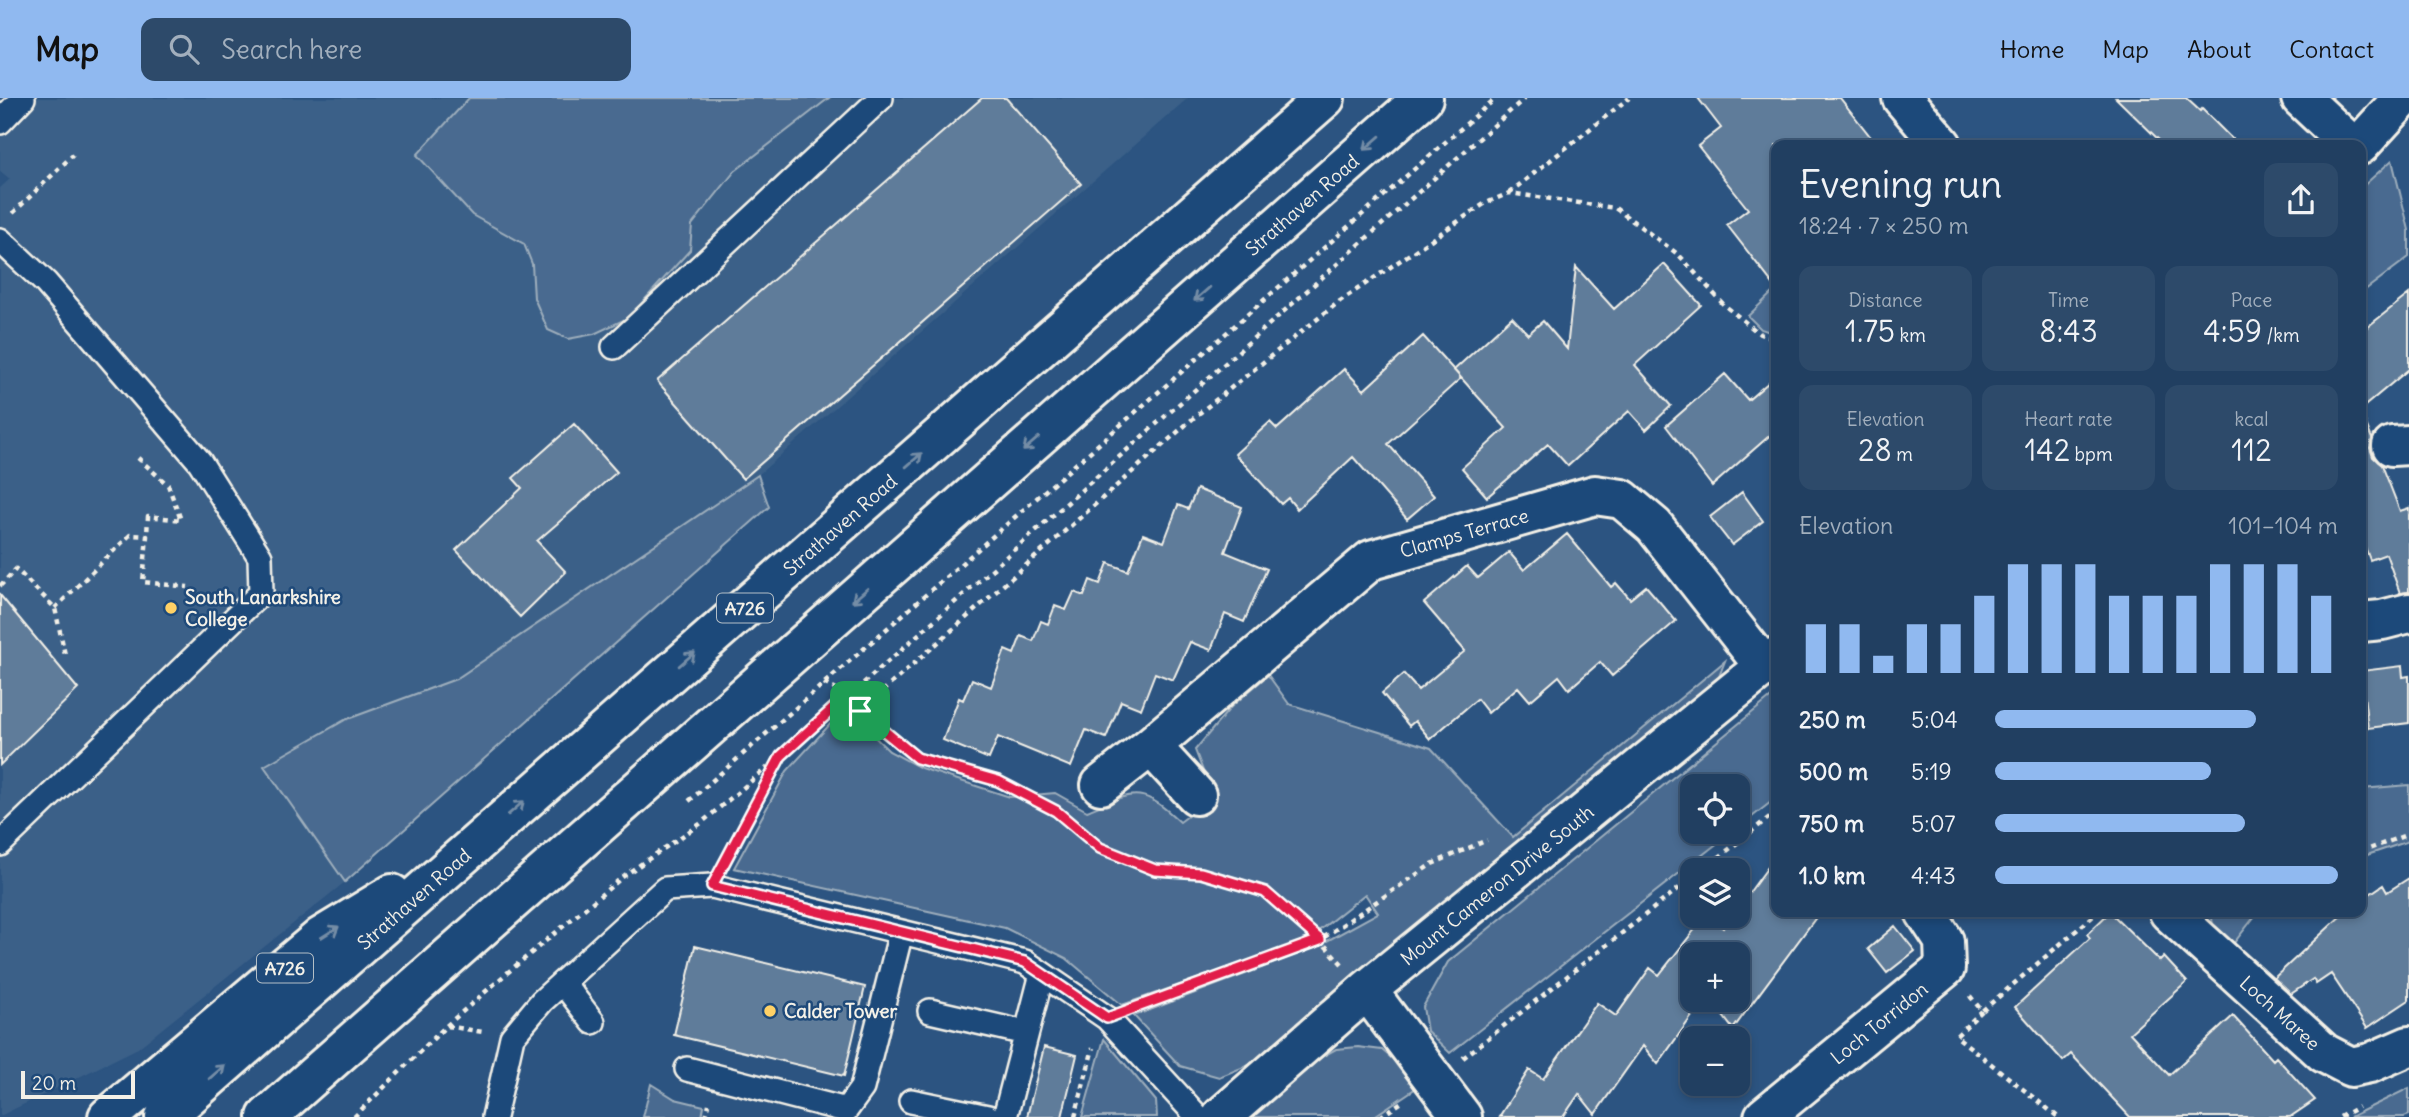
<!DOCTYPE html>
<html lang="en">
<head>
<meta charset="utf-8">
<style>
	:root { --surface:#213f61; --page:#2d4a6a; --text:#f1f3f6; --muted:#a2afbd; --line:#3e5876; --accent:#90b9f0 }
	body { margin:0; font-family:Delius,sans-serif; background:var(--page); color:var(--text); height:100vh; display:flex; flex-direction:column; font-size:26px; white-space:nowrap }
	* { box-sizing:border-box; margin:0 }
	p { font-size:23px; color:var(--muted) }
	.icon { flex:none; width:38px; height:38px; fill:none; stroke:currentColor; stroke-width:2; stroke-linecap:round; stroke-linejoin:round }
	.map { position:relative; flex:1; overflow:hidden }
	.panel { position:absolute; left:1771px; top:42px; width:595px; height:777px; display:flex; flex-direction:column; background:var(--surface); border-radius:14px; box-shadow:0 4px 10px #0003,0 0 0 2px var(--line) }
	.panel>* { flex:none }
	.controls { position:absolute; left:1680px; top:676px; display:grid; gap:14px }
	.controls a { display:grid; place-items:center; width:70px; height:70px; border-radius:14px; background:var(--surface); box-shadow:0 4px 10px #0003,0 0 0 2px var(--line); font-size:35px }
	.scale { position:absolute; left:21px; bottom:18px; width:114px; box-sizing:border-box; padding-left:7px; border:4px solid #f4f1e8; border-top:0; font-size:19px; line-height:24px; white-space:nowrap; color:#f4f1e8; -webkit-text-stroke:5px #1f4a7a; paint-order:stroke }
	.pin { position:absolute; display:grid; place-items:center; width:60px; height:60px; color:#fff; margin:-30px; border-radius:14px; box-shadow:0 4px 10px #0006 }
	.round { display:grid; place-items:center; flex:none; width:74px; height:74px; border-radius:14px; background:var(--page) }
	.overview { display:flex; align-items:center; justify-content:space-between; height:119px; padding:0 28px }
	h1 { font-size:38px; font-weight:600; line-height:52px }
	.stats { display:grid; grid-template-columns:repeat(3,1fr); gap:10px; height:119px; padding:7px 28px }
	.stats div { display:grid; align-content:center; border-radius:14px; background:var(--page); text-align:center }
	.stats b { font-size:30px; font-weight:600 }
	.stats small { font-size:19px; font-weight:400 }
	.stats p { font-size:19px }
	.chart { height:196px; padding:14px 28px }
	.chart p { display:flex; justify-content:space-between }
	.chart svg { width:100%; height:126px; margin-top:7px; stroke:var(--accent); stroke-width:6 }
	ul { padding:0 28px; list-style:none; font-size:23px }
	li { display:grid; grid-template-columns:112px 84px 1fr; align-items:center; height:52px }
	li i { height:18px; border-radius:9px; background:var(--accent) }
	header { display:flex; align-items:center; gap:42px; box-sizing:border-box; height:98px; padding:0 35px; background:var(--accent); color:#111 }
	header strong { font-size:33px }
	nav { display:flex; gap:38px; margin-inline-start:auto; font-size:24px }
	.search { width:490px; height:63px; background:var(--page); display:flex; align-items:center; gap:18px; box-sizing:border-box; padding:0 24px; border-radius:14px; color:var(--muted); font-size:26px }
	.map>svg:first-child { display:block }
	.built { fill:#3b6088 }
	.green { fill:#496b90; stroke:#9eaebc; stroke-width:2 }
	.building { fill:#5e7b9a; stroke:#f4f1e8; stroke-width:2 }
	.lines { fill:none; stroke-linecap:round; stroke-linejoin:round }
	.lane-casing { stroke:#f4f1e8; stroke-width:28 }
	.street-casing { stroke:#f4f1e8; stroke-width:44 }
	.primary-casing { stroke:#f4f1e8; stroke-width:44 }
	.path { stroke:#f4f1e8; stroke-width:4.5; stroke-dasharray:5 5; stroke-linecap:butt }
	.lane { stroke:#1f4a7a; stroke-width:23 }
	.street { stroke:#1f4a7a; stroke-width:38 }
	.primary { stroke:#1f4a7a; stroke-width:38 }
	.oneway { stroke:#748da6 }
	.route-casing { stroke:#fff; stroke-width:14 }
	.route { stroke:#e11d48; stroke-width:9 }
	.poi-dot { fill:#ffd166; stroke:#1f4a7a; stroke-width:2.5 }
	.labels { text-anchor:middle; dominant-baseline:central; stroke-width:5; stroke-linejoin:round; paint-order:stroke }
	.shield { fill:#1f4a7a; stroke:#b4bfc7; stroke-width:2 }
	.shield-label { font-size:18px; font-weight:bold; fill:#f4f1e8 }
	.street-label { font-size:19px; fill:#f4f1e8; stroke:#1f4a7a }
	.poi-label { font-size:19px; font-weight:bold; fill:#f4f1e8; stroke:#1f4a7a; text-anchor:start }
</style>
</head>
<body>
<header>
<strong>Map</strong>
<div class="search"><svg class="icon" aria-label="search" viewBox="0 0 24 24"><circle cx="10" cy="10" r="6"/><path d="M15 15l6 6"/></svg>Search here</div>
<nav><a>Home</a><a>Map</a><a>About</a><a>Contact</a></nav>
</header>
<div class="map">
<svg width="2409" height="1019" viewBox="0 0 2409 1019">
	<rect width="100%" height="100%" fill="#2c5481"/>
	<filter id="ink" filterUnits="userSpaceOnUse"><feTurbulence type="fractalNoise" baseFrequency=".0143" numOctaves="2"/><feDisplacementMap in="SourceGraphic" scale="14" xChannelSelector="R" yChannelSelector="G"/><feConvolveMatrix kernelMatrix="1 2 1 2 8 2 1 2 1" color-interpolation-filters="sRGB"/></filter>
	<g filter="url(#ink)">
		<path class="built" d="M0 0H1188L758 377 456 581 345 622 265 668 345 784 138 950 0 1018V90L10 81 0 73Z"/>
		<path class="green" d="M469 0H829L735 73 692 127 690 152 628 220 594 236 568 241 548 232 534 200 532 166 524 146 472 117 417 57Z
			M2392 62 2409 132V159L2361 195V90Z
			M1776 191V236L1761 231 1748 218Z
			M758 377 769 409 345 784 264 668 345 622 456 581Z
			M1725 563 1715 589 1386 859 1249 967 1219 979 1180 968 1134 918 1314 850 1378 815 1365 796 1306 843 1122 907 1066 860 1005 830 734 770 787 673 845 610 889 653 921 670 1010 699 1055 695 1087 713C1134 694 1140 686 1180 724L1213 699 1195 652 1231 609 1268 577 1289 606 1431 650 1513 739Z
			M1776 595V700L1738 730V688H1692V733H1733L1450 955 1427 933 1423 909 1448 864Z
			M2409 687V743L2361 759V691Z
			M2213 814H2258L2230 850C2219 839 2209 830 2213 814Z
			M1104 941 1156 1003 1157 1019H1082Z
			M1358 949 1382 952 1396 964 1416 990 1373 1019H1249L1314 963 1336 951Z
			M651 986 675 1001 704 1008 702 1019H643Z
			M2409 990V1017L2404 1019H2350Z"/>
		<path class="building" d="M982 0H1006L1081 86 743 381 657 283Z
			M1698 0H1840L1877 47H1776V190L1727 127 1748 111 1698 48 1721 30Z
			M2116 0H2186L2200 13 2202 11 2238 47H2164Z
			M1664 166 1701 207 1635 267 1671 308 1646 332 1629 313 1568 368 1548 346 1487 399 1462 370 1506 330 1454 272 1512 219 1528 236 1543 223 1567 251 1576 169 1614 211Z
			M2409 196V271L2361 311V234Z
			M1423 238 1461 280 1388 346 1434 398 1407 421 1353 359 1297 411 1288 400 1281 406 1235 356 1270 324 1277 331 1344 271 1364 292Z
			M1725 276 1748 302 1776 278V332L1712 388 1666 328Z
			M2363 318 2372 341 2370 350 2373 359 2382 367 2400 413 2409 410V494L2400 495 2386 456 2370 462 2361 438V319Z
			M574 326 617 374 537 443 566 474 520 519 456 452 522 390 513 380Z
			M1197 391 1242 409 1225 454 1267 471 1244 524 1225 516 1211 552 1190 544 1173 582 1155 575 1141 611 1121 603 1106 640 1086 632 1071 669 998 639 989 661 943 642 959 600 963 602 972 581 991 589 1005 552 1014 556 1021 538 1033 543 1041 523 1048 526 1055 508 1066 512 1074 494 1084 498 1090 482 1100 486 1108 465 1128 473 1143 436 1164 444 1178 407 1188 411Z
			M1742 394 1763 423 1732 447 1710 419Z
			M1567 436 1611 489 1616 485 1630 501 1646 488 1676 523 1612 578 1600 564 1569 591 1559 578 1530 603 1518 589 1488 615 1477 601 1430 641 1415 623 1409 628 1382 595 1404 576 1418 592 1465 553 1424 505 1467 468 1478 480 1509 454 1524 472Z
			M0 497 78 591 0 667Z
			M2402 568 2403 579 2409 578V625L2368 630 2361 573Z
			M1776 758V814H1820L1733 931 1710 901H1738V856H1692V901H1704L1658 966 1643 948 1595 1016 1579 996 1563 1019H1499L1529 972 1543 981 1597 905 1616 918 1650 870 1659 877 1703 821 1709 825 1712 821 1723 830 1732 817H1738V810Z
			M2409 780V902L2367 930 2331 876 2316 886 2313 881 2291 896 2274 880 2345 814H2361V802L2383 787 2387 794Z
			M2110 814 2160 863 2164 859 2187 884 2130 935 2169 977 2233 918 2273 962 2276 959 2315 1002 2290 1019H2130L2071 956 2063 963 2015 909 2090 840 2087 836Z
			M1895 828 1915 853 1887 875 1868 851Z
			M695 848 865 889 844 978 674 937Z
			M1044 949 1077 957 1062 1019H1027Z"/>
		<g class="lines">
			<g class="lane-casing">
				<path id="lane" d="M0 24 23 0
					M0 142 46 185 200 364 260 459 261 495 0 746
					M614 249 881 0
					M563 885 593 924
					M930 913 1026 935
					M687 971 846 1012 862 990 901 834
					M911 1003 988 1019
					M494 1019 512 939 542 903 665 791 712 788 1025 864 1107 920 1198 1019
					M1005 1019 1042 876"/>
			</g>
			<g class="street-casing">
				<path id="street" d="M1902 0 1942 47
					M2301 0 2351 47
					M2360 47 2403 0
					M2392 348 2409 347
					M2361 524 2382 522 2409 515
					M1151 648 1196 697
					M1101 687 1151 648 1371 462 1595 397 1622 401 1654 428 1764 568
					M2169 814 2324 955 2351 969 2370 965 2409 948
					M1367 892 1462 1019
					M1221 1019 1367 892 1776 559
					M1764 1019 1945 870 1944 843 1925 814"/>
			</g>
			<g class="primary-casing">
				<path id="primary" d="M108 1019 321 839 392 796
					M165 1019 1325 0
					M267 1019 1423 0"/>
			</g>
			<path class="path" d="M1509 95 1629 0
				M13 115 73 57
				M138 360 168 387 181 422 148 418 147 438
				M0 488 16 471 55 510 65 557
				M55 510 130 437 147 438 143 484 188 489
				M824 585 847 598 860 613 917 660 998 683 1056 713 1100 750 1155 772 1201 775 1265 794 1320 842 1342 866
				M860 613 1197 317 1340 203 1484 106 1509 95 1615 110 1679 157 1724 207 1760 236 1776 242
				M689 703 1496 0
				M2361 754 2409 736
				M725 762 779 662
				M1703 772 1776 714
				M1970 898 1982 913 2098 814
				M1137 909 1320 842 1432 766 1487 742
				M1982 913 1956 938 2058 1019
				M447 928 483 934
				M1463 960 1692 780
				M354 1019 446 928 507 875 625 777 700 726 781 658 1525 0
				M706 1019 709 1006
				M1075 1019 1093 950
				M1380 1019 1402 1004
				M2340 1019 2358 1009"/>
			<use href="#lane" class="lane"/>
			<use href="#street" class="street"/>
			<use href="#primary" class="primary"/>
		</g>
		<defs><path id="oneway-shaft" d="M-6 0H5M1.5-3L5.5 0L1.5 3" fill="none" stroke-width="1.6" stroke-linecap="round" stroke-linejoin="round" transform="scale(1.75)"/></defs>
		<g class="oneway">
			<use href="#oneway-shaft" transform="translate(1372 45) rotate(139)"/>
			<use href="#oneway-shaft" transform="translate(1202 196) rotate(139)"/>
			<use href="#oneway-shaft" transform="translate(1031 346) rotate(139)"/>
			<use href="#oneway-shaft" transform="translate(914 362) rotate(-41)"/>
			<use href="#oneway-shaft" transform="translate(860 497) rotate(139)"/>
			<use href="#oneway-shaft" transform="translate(687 561) rotate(-41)"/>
			<use href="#oneway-shaft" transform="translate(516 710) rotate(-41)"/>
			<use href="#oneway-shaft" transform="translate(330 834) rotate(-32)"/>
			<use href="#oneway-shaft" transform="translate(217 974) rotate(-41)"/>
		</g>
	</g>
	<g class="lines" filter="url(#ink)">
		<g class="route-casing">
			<path id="route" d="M847 598 860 613 917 660 998 683 1056 713 1100 750 1155 772 1201 775 1265 794 1320 842 1107 920 1025 864 712 788 781 658Z"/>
		</g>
		<use href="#route" class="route"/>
	</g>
	<g class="poi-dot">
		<circle cx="171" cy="510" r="7"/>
		<circle cx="770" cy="913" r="7"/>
	</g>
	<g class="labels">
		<g class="shield">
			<rect x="717" y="495.5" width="56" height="29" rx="5"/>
			<rect x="257" y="855.5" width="56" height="29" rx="5"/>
		</g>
		<g class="shield-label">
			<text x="745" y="510">A726</text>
			<text x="285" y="870">A726</text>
		</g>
		<g class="street-label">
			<text transform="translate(1302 107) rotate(-41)">Strathaven Road</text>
			<text transform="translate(840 427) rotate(-41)">Strathaven Road</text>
			<text transform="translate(1464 435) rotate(-16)">Clamps Terrace</text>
			<text transform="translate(1497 787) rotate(-39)">Mount Cameron Drive South</text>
			<text transform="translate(414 801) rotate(-41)">Strathaven Road</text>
			<text transform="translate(2280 915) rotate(42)">Loch Maree</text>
			<text transform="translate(1879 925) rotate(-39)">Loch Torridon</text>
		</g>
		<g class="poi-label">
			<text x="185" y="499">South Lanarkshire<tspan x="185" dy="22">College</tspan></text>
			<text x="784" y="913">Calder Tower</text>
		</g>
	</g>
</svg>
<div class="controls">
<a><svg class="icon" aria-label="locate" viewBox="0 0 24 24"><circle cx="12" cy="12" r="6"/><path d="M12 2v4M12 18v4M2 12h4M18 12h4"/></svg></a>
<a><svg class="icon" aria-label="layers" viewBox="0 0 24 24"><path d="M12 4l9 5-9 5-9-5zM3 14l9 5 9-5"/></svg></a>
<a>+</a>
<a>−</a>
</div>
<div class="scale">20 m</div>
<div class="pin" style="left:860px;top:613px;background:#1e9e55"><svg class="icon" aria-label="arrive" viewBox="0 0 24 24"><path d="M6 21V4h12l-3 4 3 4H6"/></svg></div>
<section class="panel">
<div class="overview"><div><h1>Evening run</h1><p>18:24 · 7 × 250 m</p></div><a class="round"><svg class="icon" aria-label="share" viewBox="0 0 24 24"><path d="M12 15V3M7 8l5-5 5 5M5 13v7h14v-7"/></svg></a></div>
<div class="stats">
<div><p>Distance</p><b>1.75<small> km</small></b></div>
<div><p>Time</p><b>8:43</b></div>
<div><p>Pace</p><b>4:59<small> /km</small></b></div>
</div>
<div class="stats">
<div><p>Elevation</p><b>28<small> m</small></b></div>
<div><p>Heart rate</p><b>142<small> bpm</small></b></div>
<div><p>kcal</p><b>112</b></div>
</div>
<div class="chart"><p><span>Elevation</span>101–104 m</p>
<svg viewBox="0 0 160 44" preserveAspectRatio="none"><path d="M5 44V27M15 44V27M25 44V38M35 44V27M45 44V27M55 44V17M65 44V6M75 44V6M85 44V6M95 44V17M105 44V17M115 44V17M125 44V6M135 44V6M145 44V6M155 44V17"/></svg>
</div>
<ul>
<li><b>250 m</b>5:04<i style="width:76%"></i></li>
<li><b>500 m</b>5:19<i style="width:63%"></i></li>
<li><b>750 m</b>5:07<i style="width:73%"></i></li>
<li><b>1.0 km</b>4:43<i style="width:100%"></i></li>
</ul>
</section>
</div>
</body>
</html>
